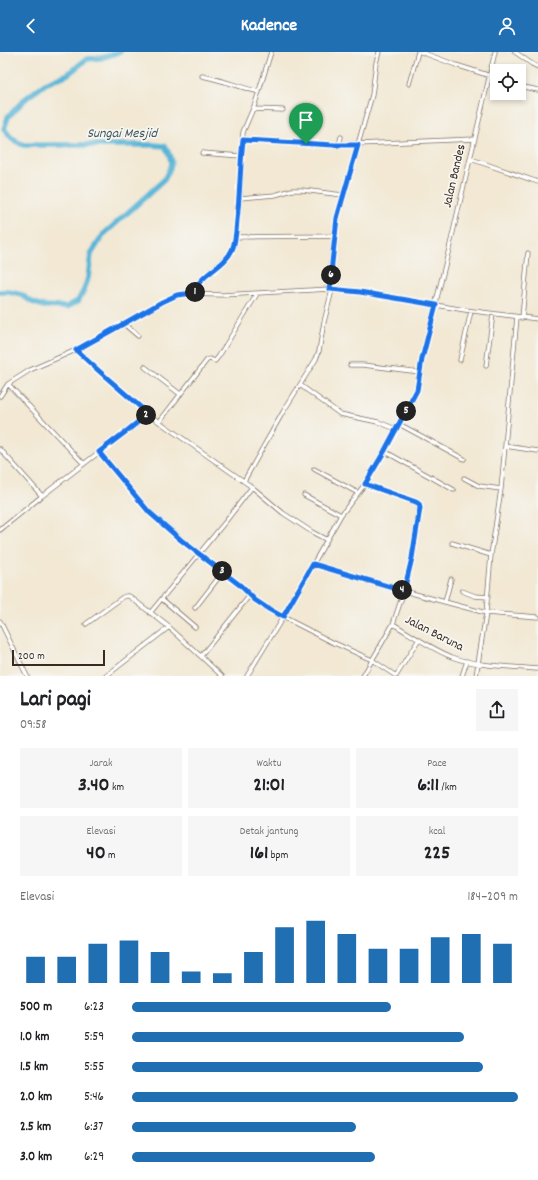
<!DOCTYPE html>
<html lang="id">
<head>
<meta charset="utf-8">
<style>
	:root { --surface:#fff; --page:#f6f6f6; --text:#202124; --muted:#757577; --accent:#1f6fb2 }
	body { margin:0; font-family:Dekko,sans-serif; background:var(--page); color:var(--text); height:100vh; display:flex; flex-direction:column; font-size:15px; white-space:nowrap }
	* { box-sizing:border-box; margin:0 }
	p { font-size:13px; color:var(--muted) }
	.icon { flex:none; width:22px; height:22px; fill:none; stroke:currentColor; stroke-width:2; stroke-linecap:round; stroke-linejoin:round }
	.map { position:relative; height:624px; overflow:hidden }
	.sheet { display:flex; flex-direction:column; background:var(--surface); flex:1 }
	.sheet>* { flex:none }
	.buttons { position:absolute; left:490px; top:12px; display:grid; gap:8px }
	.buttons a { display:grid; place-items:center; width:36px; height:36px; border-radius:0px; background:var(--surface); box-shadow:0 2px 6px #0003; font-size:20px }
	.scale { position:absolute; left:12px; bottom:10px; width:93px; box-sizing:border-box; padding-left:4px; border:2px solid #3b2a1e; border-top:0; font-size:11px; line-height:14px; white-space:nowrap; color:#3b2a1e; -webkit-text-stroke:3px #f6f6f2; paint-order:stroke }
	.pin { position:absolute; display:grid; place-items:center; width:34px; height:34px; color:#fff; margin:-41px -17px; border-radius:50% 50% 50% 0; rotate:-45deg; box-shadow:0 0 4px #0007 }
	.pin .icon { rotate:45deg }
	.km { position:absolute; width:20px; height:20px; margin:-10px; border-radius:50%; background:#222; color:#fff; font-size:11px; line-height:20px; text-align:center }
	.round { display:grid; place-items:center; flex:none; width:42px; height:42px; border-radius:0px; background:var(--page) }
	.summary { display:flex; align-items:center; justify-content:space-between; height:68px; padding:0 20px }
	h1 { font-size:22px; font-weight:700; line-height:30px }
	.metrics { display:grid; grid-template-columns:repeat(3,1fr); gap:6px; height:68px; padding:4px 20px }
	.metrics div { display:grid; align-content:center; border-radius:0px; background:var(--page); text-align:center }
	.metrics b { font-size:20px; font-weight:700 }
	.metrics small { font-size:11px; font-weight:400 }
	.metrics p { font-size:11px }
	.chart { height:112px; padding:8px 20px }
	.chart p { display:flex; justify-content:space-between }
	.chart svg { width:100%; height:72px; margin-top:4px; stroke:var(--accent); stroke-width:6 }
	ul { padding:0 20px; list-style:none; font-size:13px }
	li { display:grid; grid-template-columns:64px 48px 1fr; align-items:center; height:30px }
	li i { height:10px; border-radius:5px; background:var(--accent) }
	header { display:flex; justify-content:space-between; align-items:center; height:52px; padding:0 20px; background:var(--accent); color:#fff; font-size:18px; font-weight:700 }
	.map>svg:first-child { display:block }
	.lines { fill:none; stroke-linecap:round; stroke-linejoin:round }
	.river { stroke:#59b5d7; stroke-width:5.5 }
	.minor-casing { stroke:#7b6c5d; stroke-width:5 }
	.minor { stroke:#fff; stroke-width:3.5 }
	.route-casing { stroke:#fff; stroke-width:8 }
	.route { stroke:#1a73e8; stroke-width:5 }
	.labels { text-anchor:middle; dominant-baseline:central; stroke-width:3.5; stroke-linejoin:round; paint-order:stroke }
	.street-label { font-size:13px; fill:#3b2a1e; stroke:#f6f6f2 }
	.water-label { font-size:14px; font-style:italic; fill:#465b5f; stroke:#f6f6f2 }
</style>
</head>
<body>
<header><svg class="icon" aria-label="back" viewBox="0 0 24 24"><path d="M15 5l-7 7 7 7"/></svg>Kadence<svg class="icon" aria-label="person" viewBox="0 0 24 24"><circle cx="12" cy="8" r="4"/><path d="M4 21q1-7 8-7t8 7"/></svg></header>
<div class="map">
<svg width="538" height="624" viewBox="0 0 538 624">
	<rect width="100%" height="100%" fill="#f6f6f2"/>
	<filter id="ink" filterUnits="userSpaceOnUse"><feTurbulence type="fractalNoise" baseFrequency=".025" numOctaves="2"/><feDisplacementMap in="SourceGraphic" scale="8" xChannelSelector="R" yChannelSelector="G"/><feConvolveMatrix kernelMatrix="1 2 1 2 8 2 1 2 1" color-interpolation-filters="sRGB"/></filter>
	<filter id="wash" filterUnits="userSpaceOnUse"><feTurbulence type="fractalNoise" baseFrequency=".012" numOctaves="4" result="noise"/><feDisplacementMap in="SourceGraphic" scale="16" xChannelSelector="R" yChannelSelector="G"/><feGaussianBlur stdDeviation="0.9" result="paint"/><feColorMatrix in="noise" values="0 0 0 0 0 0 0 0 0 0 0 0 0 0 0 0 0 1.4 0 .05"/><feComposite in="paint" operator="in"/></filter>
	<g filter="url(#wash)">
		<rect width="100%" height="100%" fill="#f2e8d3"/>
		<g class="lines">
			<path class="river" d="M0 240H9L22 243 32 250 43 254 67 255 78 249 84 238 88 226 91 202 104 182 164 128C172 114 174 110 165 94L153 93H23L12 87 4 77 8 65 25 47 45 32 68 22 87 7 101 6 120 0"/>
		</g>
	</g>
	<g filter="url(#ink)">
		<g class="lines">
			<g class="minor-casing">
				<path id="minor" d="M421 0 456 13 497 26
					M515 0 532 12 538 15
					M202 24C222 28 240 35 259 40
					M409 32 418 0
					M519 34 538 38
					M253 57 283 58
					M304 74H310L311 76 306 92
					M243 88 335 93 474 87
					M339 93 341 85
					M202 101 241 104
					M471 107 538 130
					M240 146 275 143 292 138H302L343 143
					M235 185 335 184
					M330 237 331 211 337 166 372 43 376 11 379 0
					M194 241 196 236 200 229 229 203 234 194 240 146 243 80 255 52 271 0
					M522 266 528 201
					M124 272 138 284
					M76 298 148 362 252 435 283 461 312 480 327 488
					M460 308 471 259
					M350 313H363L420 320
					M486 314 493 262
					M145 315 180 342
					M8 332 84 412
					M300 333 340 362 378 370 396 377
					M0 344 8 332 30 318 76 298 116 276 162 250 177 243 184 242 223 243 330 237 360 240 465 258 538 267
					M159 370 207 308 210 307 215 309 219 304 257 242
					M399 372 464 407
					M505 394 538 399
					M0 397 42 444
					M384 399 454 438
					M99 400 149 459 181 487 241 534 255 548 267 556 283 565 332 590 372 608 396 624
					M314 417 358 441
					M464 426 479 434 501 437
					M244 429 283 360 316 307 319 299 324 270 332 238
					M304 443 341 463
					M0 478 42 444 128 378 148 362
					M452 491 491 503
					M313 512 404 539 486 561 538 565
					M462 539 475 544 488 545
					M162 547 195 575
					M445 550 451 527
					M195 556 223 520
					M150 561 226 469 252 435
					M0 569 27 624
					M86 572 123 545 126 544H129L169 575 222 624
					M393 572C412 583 432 597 452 605 479 615 510 614 538 617
					M201 604 250 543
					M106 624 169 575
					M247 624 283 565 341 463 365 432 384 399 417 338 422 307 450 193 495 0
					M363 624 393 572 404 539 412 506 419 456V452L416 450 365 432
					M396 624 419 587
					M462 624 467 609
					M476 624 486 561 491 503 501 437 517 265"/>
			</g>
			<use href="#minor" class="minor"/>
		</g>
	</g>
	<g class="lines" filter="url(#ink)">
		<g class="route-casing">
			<path id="route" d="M243 88 334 93H358L337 166 332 211 330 237 360 240 436 253 422 307 417 338 384 400 365 432 416 450 419 452 420 456 412 506 404 539 313 512 283 565 267 556 255 548 241 534 181 488 149 460 99 400 128 378 148 362C124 340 99 320 76 298L116 276 162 250 177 243 194 241C199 222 224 216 232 198 236 189 236 178 237 168 240 142 240 115 243 88Z"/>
		</g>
		<use href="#route" class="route"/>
	</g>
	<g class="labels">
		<g class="street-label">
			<text transform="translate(455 124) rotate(-77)">Jalan Bandes</text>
			<text transform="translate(434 582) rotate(27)">Jalan Baruna</text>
		</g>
		<g class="water-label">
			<text x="122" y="82">Sungai Mesjid</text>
		</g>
	</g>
</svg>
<div class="buttons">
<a><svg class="icon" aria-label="locate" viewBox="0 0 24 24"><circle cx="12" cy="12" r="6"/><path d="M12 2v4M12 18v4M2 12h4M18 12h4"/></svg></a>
</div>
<div class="scale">200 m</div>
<div class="pin" style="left:306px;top:92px;background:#1e9e55"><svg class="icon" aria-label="arrive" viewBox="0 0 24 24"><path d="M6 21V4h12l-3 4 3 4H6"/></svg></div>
<b class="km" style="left:195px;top:240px">1</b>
<b class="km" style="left:146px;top:363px">2</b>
<b class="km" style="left:222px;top:519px">3</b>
<b class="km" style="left:402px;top:538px">4</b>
<b class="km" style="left:406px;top:359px">5</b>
<b class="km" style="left:331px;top:223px">6</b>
</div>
<section class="sheet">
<div class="summary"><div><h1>Lari pagi</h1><p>09:58</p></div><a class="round"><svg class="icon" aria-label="share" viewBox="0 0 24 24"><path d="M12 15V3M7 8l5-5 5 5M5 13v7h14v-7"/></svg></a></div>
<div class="metrics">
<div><p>Jarak</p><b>3.40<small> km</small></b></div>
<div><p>Waktu</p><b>21:01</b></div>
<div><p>Pace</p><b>6:11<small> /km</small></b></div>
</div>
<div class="metrics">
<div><p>Elevasi</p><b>40<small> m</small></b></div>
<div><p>Detak jantung</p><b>161<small> bpm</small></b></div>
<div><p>kcal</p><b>225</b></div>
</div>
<div class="chart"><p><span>Elevasi</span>184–209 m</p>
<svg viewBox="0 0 160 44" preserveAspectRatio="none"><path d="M5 44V28M15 44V28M25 44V20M35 44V18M45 44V25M55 44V37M65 44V38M75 44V25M85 44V10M95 44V6M105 44V14M115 44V23M125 44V23M135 44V16M145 44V14M155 44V20"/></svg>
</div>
<ul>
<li><b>500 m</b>6:23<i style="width:67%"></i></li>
<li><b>1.0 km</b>5:59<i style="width:86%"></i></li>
<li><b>1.5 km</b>5:55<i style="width:91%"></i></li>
<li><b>2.0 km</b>5:46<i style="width:100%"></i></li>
<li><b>2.5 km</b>6:37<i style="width:58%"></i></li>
<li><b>3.0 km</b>6:29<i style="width:63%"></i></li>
</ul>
</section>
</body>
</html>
